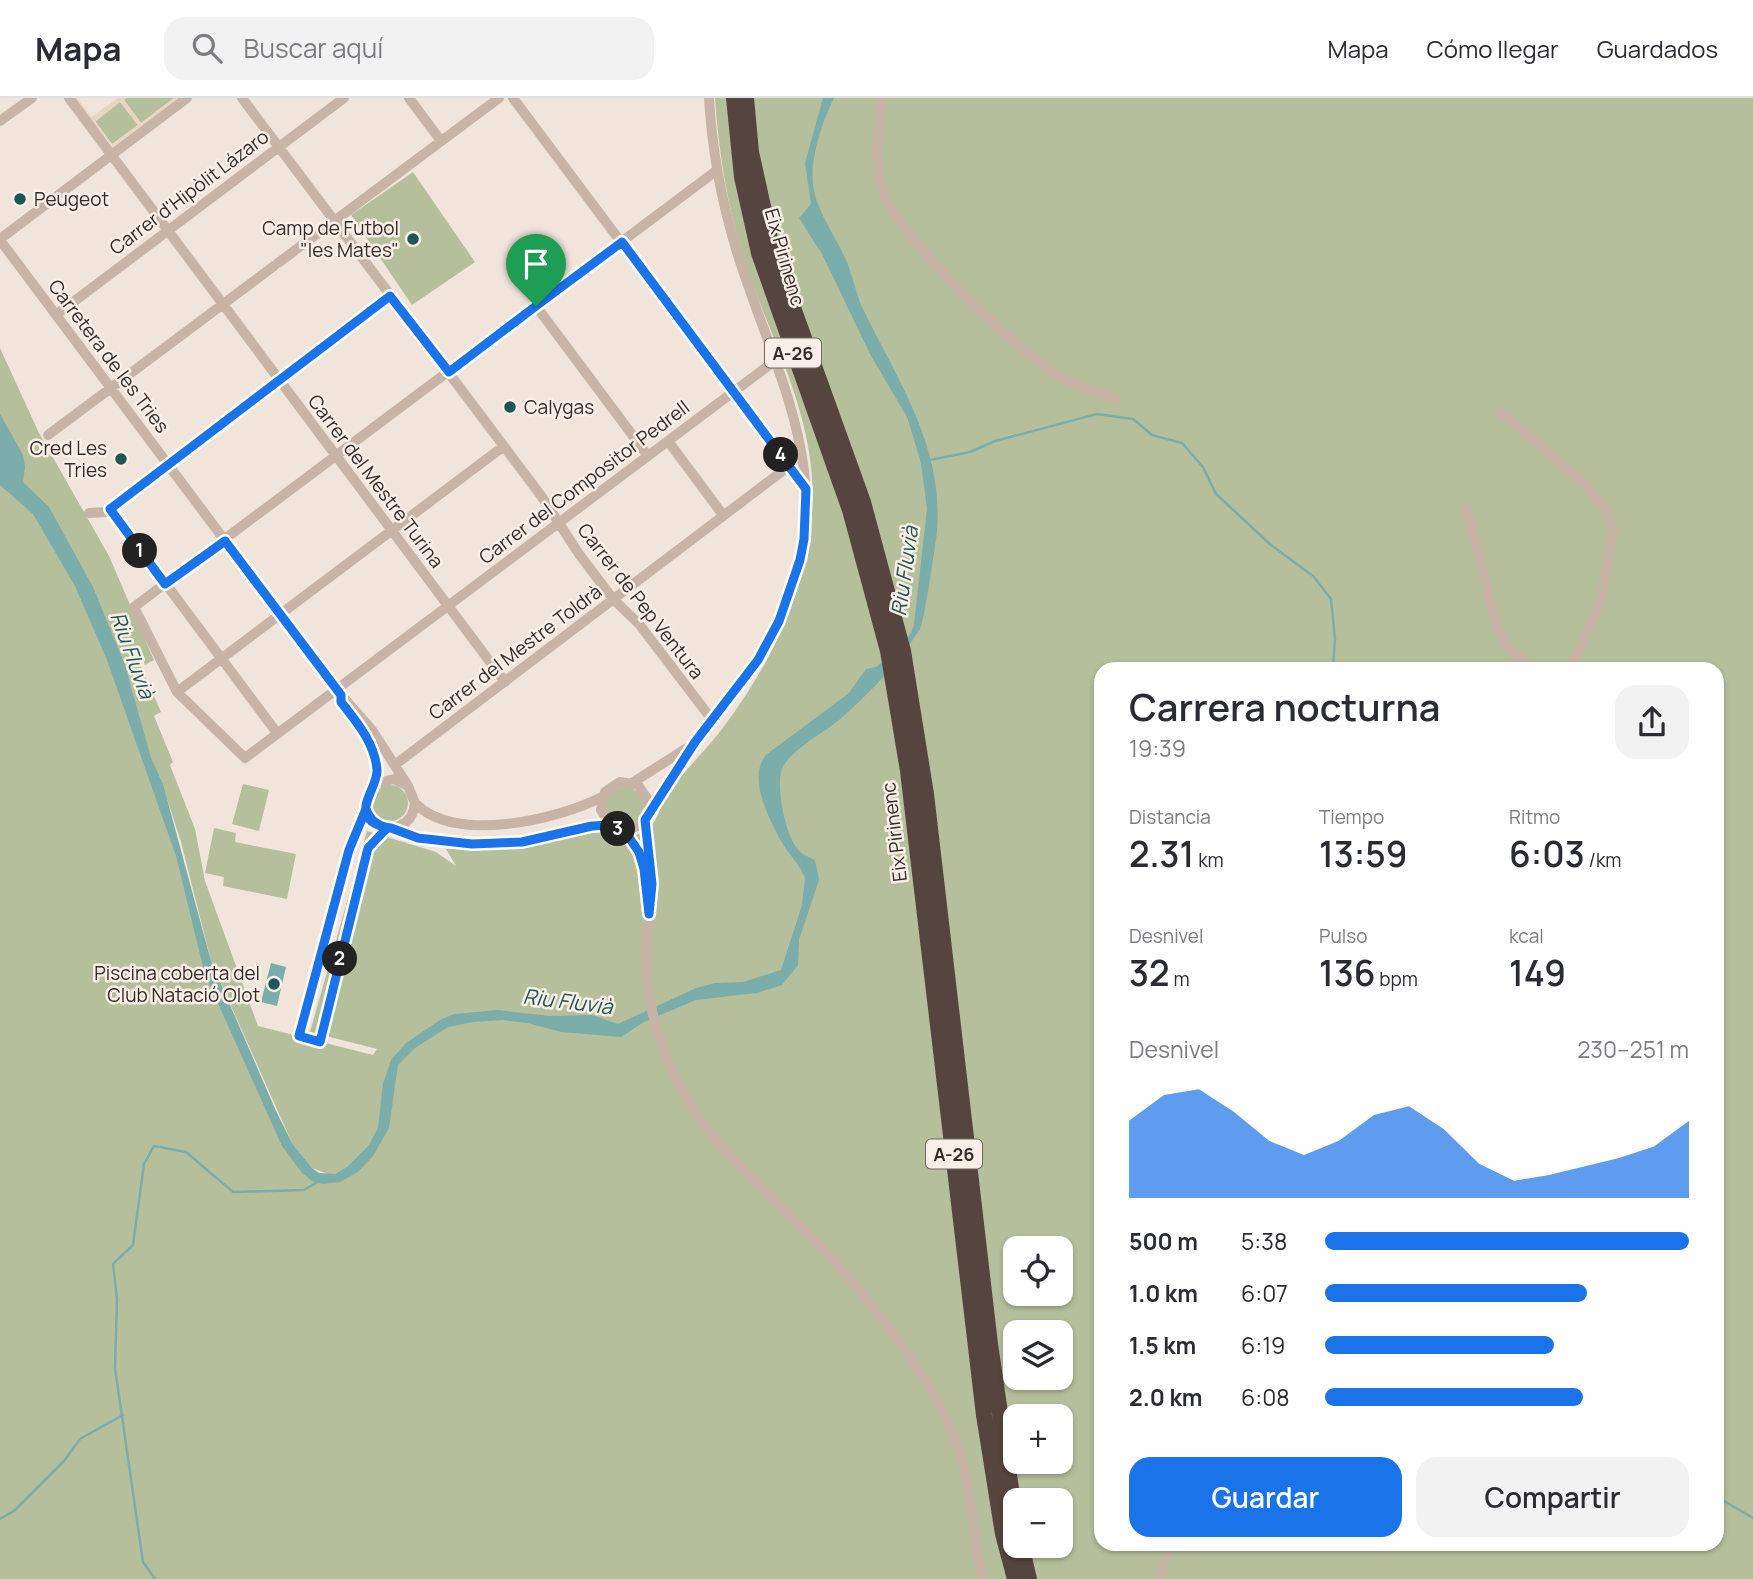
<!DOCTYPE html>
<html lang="es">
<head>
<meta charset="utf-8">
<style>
	:root { --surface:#fff; --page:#f2f2f3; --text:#2b2b33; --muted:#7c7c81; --line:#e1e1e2; --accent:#1a73e8 }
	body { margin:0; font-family:Manrope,sans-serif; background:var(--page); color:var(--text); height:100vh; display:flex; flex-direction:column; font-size:26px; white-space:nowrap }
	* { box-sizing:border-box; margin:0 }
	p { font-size:23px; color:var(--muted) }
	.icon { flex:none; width:38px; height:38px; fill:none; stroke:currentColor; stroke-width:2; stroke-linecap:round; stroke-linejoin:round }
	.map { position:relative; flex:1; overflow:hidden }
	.sheet { position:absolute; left:1094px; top:564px; width:630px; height:889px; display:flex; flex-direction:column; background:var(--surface); border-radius:21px; box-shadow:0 2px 5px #0004 }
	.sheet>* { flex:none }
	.buttons { position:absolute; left:1003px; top:1138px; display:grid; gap:14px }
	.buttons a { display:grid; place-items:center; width:70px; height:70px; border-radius:14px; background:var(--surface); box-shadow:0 2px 5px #0004; font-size:35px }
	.pin { position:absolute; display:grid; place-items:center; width:60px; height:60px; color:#fff; margin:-72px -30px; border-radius:50% 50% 50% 0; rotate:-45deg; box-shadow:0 0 7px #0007 }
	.pin .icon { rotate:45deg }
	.km { position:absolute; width:35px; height:35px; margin:-18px; border-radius:50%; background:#222; color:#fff; font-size:19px; line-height:35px; text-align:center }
	.round { display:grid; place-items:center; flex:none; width:74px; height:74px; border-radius:21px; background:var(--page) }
	.headline { display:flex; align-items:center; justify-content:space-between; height:119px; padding:0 35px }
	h1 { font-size:38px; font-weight:600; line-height:52px }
	.stats { display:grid; grid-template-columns:repeat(3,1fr); gap:10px; height:119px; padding:7px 35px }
	.stats div { display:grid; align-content:center }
	.stats b { font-size:35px; font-weight:600 }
	.stats small { font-size:19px; font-weight:400 }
	.stats p { font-size:19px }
	.chart { height:196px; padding:14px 35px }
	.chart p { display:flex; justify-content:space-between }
	.chart svg { width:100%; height:126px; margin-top:7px; fill:var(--accent); opacity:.7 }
	.cta { display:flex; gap:14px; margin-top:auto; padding:14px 35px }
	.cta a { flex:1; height:80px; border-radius:21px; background:var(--accent); color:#fff; font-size:28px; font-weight:600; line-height:80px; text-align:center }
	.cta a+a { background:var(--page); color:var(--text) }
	ul { padding:0 35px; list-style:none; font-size:23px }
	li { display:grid; grid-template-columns:112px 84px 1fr; align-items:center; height:52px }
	li i { height:18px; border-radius:9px; background:var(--accent) }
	header { display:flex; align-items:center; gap:42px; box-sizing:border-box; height:98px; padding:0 35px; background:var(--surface); border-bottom:2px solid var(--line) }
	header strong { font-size:33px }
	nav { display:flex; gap:38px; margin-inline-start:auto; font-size:24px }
	.search { width:490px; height:63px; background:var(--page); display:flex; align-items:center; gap:18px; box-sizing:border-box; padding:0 24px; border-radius:21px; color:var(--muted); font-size:26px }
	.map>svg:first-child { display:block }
	.green { fill:#b6bf9c; fill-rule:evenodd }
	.plaza { fill:#e8d5c2; fill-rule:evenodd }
	.water { fill:#7badab }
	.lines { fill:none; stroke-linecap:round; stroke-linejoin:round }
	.stream { stroke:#7badab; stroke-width:2.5 }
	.minor { stroke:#c8b4a7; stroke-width:10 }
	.highway { stroke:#56443f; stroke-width:16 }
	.route-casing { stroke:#fff; stroke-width:14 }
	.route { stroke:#1a73e8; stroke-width:9 }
	.poi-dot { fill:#1f5554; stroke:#f9efe7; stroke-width:2.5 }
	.labels { text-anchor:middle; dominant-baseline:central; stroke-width:5; stroke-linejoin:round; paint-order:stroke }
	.shield { fill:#f9efe7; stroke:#706661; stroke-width:2 }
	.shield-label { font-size:18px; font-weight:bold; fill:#352b28 }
	.street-label { font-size:19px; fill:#352b28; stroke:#f9efe7 }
	.poi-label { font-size:19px; fill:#352b28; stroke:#f9efe7; text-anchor:end }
	.water-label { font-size:21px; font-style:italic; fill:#1f5554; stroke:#f9efe7 }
</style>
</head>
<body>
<header>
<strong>Mapa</strong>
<div class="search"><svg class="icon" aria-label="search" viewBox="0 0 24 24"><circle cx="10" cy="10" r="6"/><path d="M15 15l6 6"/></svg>Buscar aquí</div>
<nav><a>Mapa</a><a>Cómo llegar</a><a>Guardados</a></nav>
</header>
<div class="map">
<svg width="1753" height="1481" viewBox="0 0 1753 1481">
	<rect width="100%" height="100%" fill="#f1e5db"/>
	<path class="green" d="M126 0H174L141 25 124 2Z
		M715 0H1753V1481H0V250L39 335 109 458 150 553 154 562 145 567 143 562 139 564 161 614 154 618 173 664 170 667 195 731 205 783 258 928 373 957 377 951 310 934 367 733 436 754 456 768 446 751 522 750 597 733 622 744C630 739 643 735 650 729 657 723 661 706 667 697 684 672 707 652 725 627 780 553 821 464 811 368 804 303 773 242 751 182 730 124 719 61 715 0ZM1101 570H1717V1446H1101ZM159 676 181 744 211 863 292 1045 312 1070 328 1076 302 1075 261 1000 209 886ZM1015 1150H1060V1195H1015ZM1015 1234H1060V1279H1015ZM1015 1318H1060V1363H1015ZM1015 1402H1060V1447H1015Z
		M120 4 138 27 112 46 95 23Z
		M413 74 475 164 412 207 351 117Z
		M243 686 269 692 259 733 232 726Z
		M372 705a18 18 0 1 1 36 0a18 18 0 1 1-36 0Z
		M606 708a19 19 0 1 1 38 0a19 19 0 1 1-38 0Z
		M214 730 236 735 235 744 296 756 287 801 223 788 224 779 205 775Z"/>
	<path class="plaza" d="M73 0H77L92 19 117 0H126L124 2 141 25 174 0H179L113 49ZM120 4 138 27 112 46 95 24Z"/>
	<path class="water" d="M823 0H834C822 24 810 60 813 87 816 113 837 140 847 164 853 179 856 195 862 209 900 287 950 358 935 448 933 461 924 525 920 531 899 565 869 596 839 622 822 636 799 647 785 665 773 680 785 731 794 746 799 755 806 758 815 762L819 782 799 842 798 867 782 887 757 895 696 902 644 924 621 939 561 934 527 925 503 922 473 924 448 929 415 950 398 967 389 1030 373 1058 358 1074 340 1084 323 1086 312 1083 302 1075 282 1048 205 877 176 758 107 562 75 488 33 416 0 387V316L23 357 25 369 23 384 49 409 93 489 125 567 151 660 163 686 211 863 276 1013 292 1045 312 1070 319 1075 335 1076 347 1069 369 1047 378 1030 383 986 391 962 406 945 440 922 454 916 498 912 550 918 592 917 618 926 696 890 715 885 743 884 781 872 802 807 805 780C800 766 788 756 781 743 769 720 746 678 767 656L849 595 866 571 876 569 892 557 911 535 914 526 927 411 921 365 907 319 871 258 822 156 799 120 811 106 805 65Z
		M271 865 286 869 277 908 261 904Z"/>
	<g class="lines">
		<path class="stream" d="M930 362 970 354 995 343 1097 316 1133 321 1152 337 1182 345 1203 369 1216 396 1271 447 1313 478 1331 501 1335 541 1333 570
			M1717 1399 1753 1420
			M0 1421 14 1413 64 1363 80 1341 123 1317
			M155 1481 143 1464 115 1270 117 1201 113 1166 133 1147 144 1066 154 1048 186 1054 233 1094 304 1092 319 1083"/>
		<path class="minor" d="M69 0 505 584
			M242 0 542 399 579 456 613 501 639 526 713 623
			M409 0 441 43
			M513 0 806 391
			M882 0C879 31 872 65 884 96 902 142 1021 259 1066 282 1082 290 1100 295 1116 301
			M0 23 32 0
			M716 73 134 509 177 594 245 660 776 262
			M0 141 187 0
			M0 142 336 591 372 632 408 688
			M278 165 499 0
			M536 208 648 358
			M56 217 344 0
			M1500 314 1586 387 1606 412 1613 431 1601 502 1571 570
			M48 337 274 168
			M668 343 723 417
			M110 411 277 635
			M1467 411 1497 530 1508 550 1532 570
			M89 415 106 414 117 407 390 199
			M177 594 504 348
			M358 626C367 637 375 655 376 671 378 690 349 714 380 728 387 731 394 731 401 727 410 723 414 715 415 705L408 688 394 681 374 686
			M396 666 789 368
			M632 685 687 650
			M415 705C454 746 557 722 602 699
			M366 711 349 752 299 938 320 944 368 750 387 730
			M649 714C688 646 746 592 779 522 844 383 776 281 736 151 721 101 712 52 709 0
			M645 722C645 744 652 764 652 786 653 803 648 820 647 838 643 878 651 920 666 958 696 1036 757 1085 814 1142 864 1193 947 1296 963 1366 972 1403 974 1443 982 1481
			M391 730 418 740 472 746 522 744 601 727 627 732 640 727 649 714 648 702 638 687 620 684 605 694 601 712 610 727
			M621 732 636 748 645 777
			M1159 1481 1170 1446"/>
		<path class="highway" d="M734 0 742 79 759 155 850 412 888 553 908 673 984 1317 1003 1436 1015 1481
			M746 0 751 54 773 154 863 404 903 553 926 696 990 1246 1015 1418
			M1021 1447 1029 1481"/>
	</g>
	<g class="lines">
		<g class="route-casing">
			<path id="route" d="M536 208 449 274 390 198 110 411 165 486 225 443 341 597V604C356 623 375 645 377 672 378 692 345 720 387 730L368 750 320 944 299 938 349 752 366 711C370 723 379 729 391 730L418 740 472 746 522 744 592 728 610 727 628 738 639 754 644 771 649 816 652 786 645 722 695 644 758 562 779 523 800 462 804 441 806 391 622 144 536 208"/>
		</g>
		<use href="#route" class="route"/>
	</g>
	<g class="poi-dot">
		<circle cx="20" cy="101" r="7"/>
		<circle cx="413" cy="141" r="7"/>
		<circle cx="510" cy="309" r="7"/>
		<circle cx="121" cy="361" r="7"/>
		<circle cx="274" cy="886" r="7"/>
	</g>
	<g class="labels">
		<g class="shield">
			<rect x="765" y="240.5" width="56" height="29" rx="5"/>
			<rect x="926" y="1041.5" width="56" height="29" rx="5"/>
		</g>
		<g class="shield-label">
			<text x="793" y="255">A-26</text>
			<text x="954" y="1056">A-26</text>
		</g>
		<g class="street-label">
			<text transform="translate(189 94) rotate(-37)">Carrer d'Hipòlit Lázaro</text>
			<text transform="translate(785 159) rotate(74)">Eix Pirinenc</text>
			<text transform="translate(109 258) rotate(53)">Carretera de les Tries</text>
			<text transform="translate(376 383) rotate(53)">Carrer del Mestre Turina</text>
			<text transform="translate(584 384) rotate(-37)">Carrer del Compositor Pedrell</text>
			<text transform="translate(641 503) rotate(52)">Carrer de Pep Ventura</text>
			<text transform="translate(515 554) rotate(-37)">Carrer del Mestre Toldrà</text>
			<text transform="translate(894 734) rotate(-97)">Eix Pirinenc</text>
		</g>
		<g class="poi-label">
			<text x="34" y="101" text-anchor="start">Peugeot</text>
			<text x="399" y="130">Camp de Futbol<tspan x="399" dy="22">"les Mates"</tspan></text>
			<text x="524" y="309" text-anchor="start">Calygas</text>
			<text x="107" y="350">Cred Les<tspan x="107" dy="22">Tries</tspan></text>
			<text x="260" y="875">Piscina coberta del<tspan x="260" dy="22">Club Natació Olot</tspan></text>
		</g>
		<g class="water-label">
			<text transform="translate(904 473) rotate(-82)">Riu Fluvià</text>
			<text transform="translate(133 557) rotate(70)">Riu Fluvià</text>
			<text transform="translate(568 903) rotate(7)">Riu Fluvià</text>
		</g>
	</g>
</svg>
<div class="buttons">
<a><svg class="icon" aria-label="locate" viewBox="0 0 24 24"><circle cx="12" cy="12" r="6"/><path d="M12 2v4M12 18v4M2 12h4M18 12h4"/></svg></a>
<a><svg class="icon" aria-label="layers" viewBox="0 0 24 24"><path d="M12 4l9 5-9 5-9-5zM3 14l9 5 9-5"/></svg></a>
<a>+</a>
<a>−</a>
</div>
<div class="pin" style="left:536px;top:208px;background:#1e9e55"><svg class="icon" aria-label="arrive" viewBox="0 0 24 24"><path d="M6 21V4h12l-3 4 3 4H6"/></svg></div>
<b class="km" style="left:140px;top:453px">1</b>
<b class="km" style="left:340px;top:861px">2</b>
<b class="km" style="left:618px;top:731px">3</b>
<b class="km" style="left:781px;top:357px">4</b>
<section class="sheet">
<div class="headline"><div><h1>Carrera nocturna</h1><p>19:39</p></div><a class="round"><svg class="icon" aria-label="share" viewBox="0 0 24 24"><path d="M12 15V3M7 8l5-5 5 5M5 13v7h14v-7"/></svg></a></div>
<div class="stats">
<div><p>Distancia</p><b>2.31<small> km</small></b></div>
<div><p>Tiempo</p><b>13:59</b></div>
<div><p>Ritmo</p><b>6:03<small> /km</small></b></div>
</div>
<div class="stats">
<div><p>Desnivel</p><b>32<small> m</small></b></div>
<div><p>Pulso</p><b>136<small> bpm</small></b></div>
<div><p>kcal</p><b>149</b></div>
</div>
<div class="chart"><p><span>Desnivel</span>230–251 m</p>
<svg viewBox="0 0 160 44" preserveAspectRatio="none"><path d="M0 44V17L10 8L20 6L30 14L40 24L50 29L60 24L70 15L80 12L90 20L100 32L110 38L120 36L130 33L140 30L150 26L160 17V44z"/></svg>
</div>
<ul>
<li><b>500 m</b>5:38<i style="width:100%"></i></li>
<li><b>1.0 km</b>6:07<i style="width:72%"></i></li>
<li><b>1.5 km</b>6:19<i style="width:63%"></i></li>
<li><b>2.0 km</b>6:08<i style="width:71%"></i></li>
</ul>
<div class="cta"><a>Guardar</a><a>Compartir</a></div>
</section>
</div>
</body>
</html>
